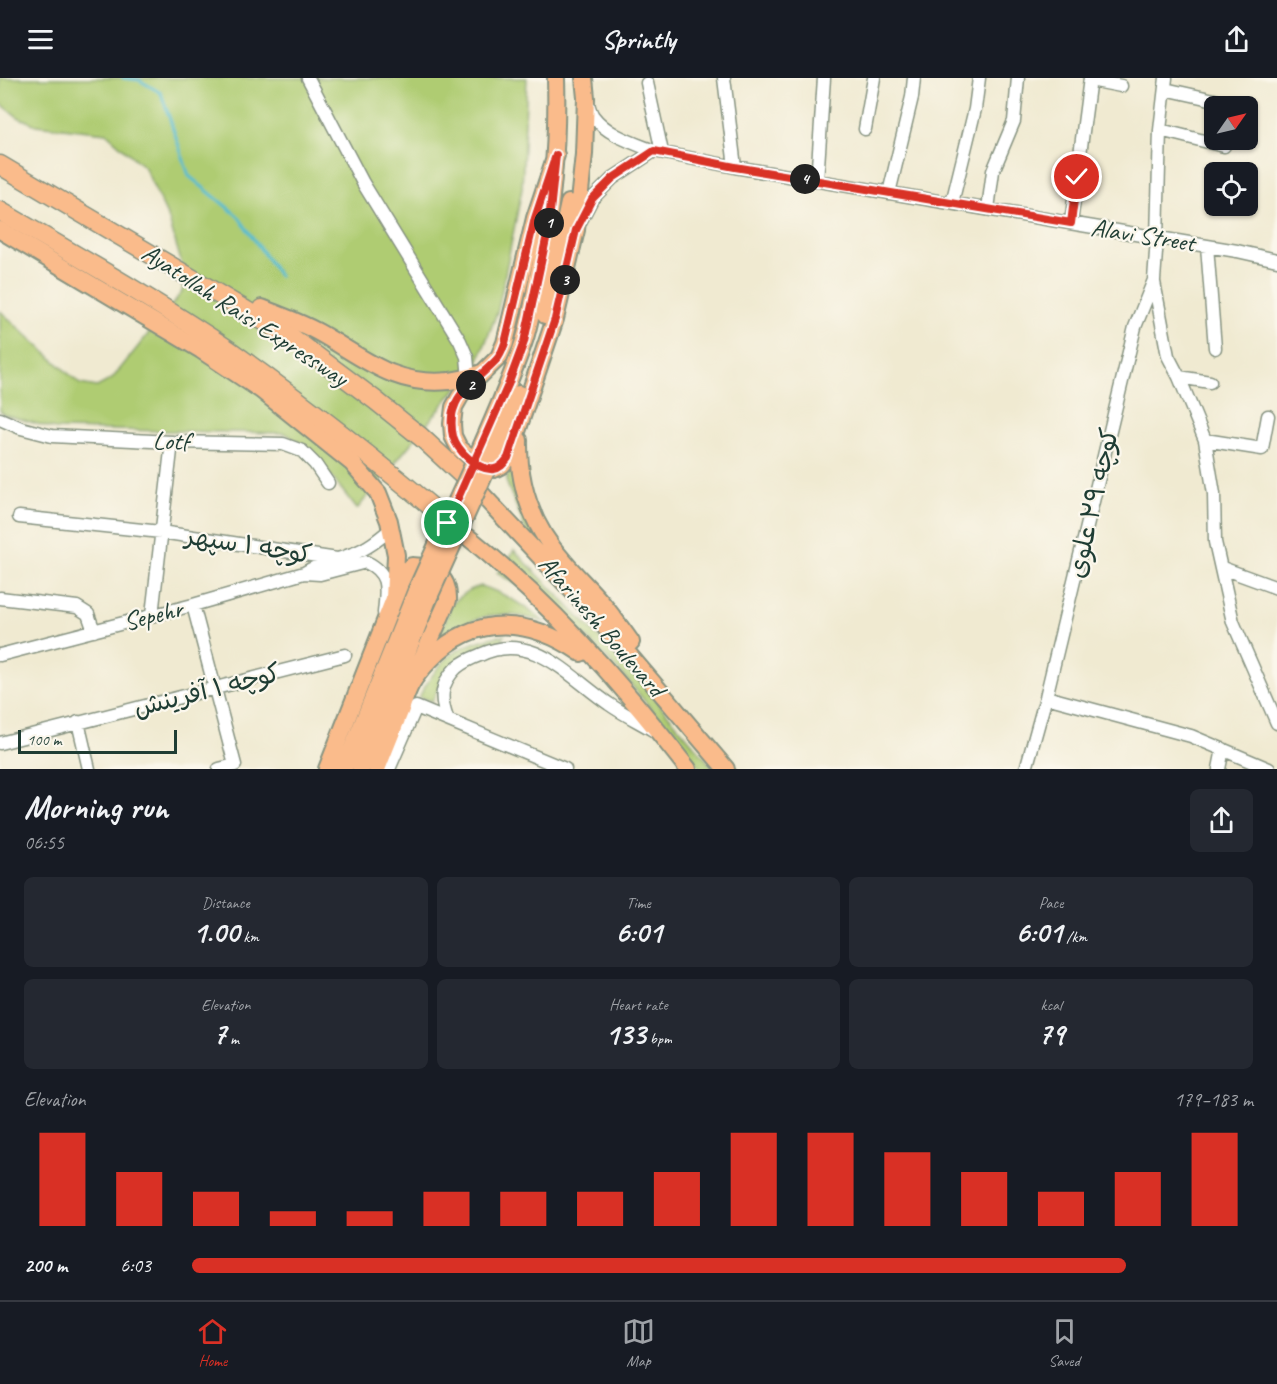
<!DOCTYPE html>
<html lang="en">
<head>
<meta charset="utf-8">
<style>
	:root { --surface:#171b24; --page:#242831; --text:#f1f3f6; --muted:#9ea1a6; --line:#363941; --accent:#d93025 }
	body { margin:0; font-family:Caveat,"Playpen Sans Arabic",sans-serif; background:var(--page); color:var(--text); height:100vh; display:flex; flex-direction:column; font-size:22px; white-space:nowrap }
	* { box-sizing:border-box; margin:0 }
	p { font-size:20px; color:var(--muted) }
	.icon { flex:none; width:33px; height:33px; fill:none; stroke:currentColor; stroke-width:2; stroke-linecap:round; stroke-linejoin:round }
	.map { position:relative; height:691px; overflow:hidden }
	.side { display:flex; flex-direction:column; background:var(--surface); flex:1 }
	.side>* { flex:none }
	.needle { width:39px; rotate:56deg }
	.controls { position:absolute; left:1204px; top:18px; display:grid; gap:12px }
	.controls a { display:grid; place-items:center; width:54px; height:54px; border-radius:9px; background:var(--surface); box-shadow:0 2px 4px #0004; font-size:30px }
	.scale { position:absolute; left:18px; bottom:15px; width:159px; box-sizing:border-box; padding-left:6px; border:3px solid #1f3d34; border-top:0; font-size:16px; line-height:21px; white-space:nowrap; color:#1f3d34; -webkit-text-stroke:4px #fbf7ec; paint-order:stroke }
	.pin { position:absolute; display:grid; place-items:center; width:51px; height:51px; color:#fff; margin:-26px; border:3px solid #fff; border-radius:50%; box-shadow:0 2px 6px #0007 }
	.km { position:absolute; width:30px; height:30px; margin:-15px; border-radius:50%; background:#222; color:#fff; font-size:16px; line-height:30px; text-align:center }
	.round { display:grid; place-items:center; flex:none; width:63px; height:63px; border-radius:9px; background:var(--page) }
	.head { display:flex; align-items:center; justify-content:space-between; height:102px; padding:0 24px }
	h1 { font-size:33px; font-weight:700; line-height:45px }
	.metrics { display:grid; grid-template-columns:repeat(3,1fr); gap:9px; height:102px; padding:6px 24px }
	.metrics div { display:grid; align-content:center; border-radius:9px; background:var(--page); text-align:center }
	.metrics b { font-size:30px; font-weight:700 }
	.metrics small { font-size:16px; font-weight:400 }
	.metrics p { font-size:16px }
	.chart { height:168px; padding:12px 24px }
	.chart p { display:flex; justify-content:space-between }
	.chart svg { width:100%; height:108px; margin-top:6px; stroke:var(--accent); stroke-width:6 }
	ul { padding:0 24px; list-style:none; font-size:20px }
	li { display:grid; grid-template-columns:96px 72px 1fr; align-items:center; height:45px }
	li i { height:15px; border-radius:8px; background:var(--accent) }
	header { display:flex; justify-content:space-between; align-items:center; height:78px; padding:0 24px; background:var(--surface); font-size:27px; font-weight:700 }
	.menu { display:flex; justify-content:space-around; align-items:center; height:84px; border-top:2px solid var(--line); background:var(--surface); font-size:16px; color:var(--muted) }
	.menu a { display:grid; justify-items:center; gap:3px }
	.menu .active { color:var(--accent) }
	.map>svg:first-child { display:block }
	.green { fill:#afcc72; stroke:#678453; stroke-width:1.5 }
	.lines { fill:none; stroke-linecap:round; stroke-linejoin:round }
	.stream { stroke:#54bcd1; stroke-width:3 }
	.minor-casing { stroke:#889482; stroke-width:15 }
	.major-casing { stroke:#889482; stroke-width:20 }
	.highway-casing { stroke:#889482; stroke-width:21 }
	.minor { stroke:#fff; stroke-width:12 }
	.major { stroke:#fabb8b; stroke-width:16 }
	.highway { stroke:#fabb8b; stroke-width:18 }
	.major-bridge-casing { stroke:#889482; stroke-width:20; stroke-linecap:butt }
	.major-bridge { stroke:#fabb8b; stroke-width:16 }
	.route-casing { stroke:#fff; stroke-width:12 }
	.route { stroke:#d93025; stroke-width:8 }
	.labels { text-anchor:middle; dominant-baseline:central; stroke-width:4.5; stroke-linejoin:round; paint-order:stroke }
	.street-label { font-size:26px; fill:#1f3d34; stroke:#fbf7ec }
</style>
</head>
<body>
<header><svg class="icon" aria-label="menu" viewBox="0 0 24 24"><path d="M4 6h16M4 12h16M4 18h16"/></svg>Sprintly<svg class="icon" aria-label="share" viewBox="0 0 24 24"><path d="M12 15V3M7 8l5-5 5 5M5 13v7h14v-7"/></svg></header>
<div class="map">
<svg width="1277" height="691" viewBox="0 0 1277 691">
	<rect width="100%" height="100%" fill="#fbf7ec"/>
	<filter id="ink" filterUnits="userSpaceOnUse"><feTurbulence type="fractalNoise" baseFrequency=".0167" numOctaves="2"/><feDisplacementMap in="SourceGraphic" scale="12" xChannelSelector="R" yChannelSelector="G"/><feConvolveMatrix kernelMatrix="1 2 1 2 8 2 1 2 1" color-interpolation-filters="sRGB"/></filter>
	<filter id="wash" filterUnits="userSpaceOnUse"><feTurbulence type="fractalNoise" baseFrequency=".008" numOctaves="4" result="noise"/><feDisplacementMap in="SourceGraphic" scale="24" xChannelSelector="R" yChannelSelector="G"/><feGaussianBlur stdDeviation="1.35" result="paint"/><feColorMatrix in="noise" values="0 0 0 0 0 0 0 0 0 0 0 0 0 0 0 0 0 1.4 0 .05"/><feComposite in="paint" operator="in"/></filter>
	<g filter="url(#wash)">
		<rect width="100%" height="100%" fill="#f0ead1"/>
		<path class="green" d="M0 0H527L522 111 498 232 478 284 357 431 310 371 285 355 55 351 3 336 0 332V233L80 306 97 309 112 301 182 214 185 197 169 142 145 90 106 55 36 47 18 39 0 25Z
			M513 382 519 421 538 459 605 534 527 455 506 403Z
			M514 472 634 596 714 691H701L623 597 583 556 550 526 497 495 507 484Z
			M481 508C507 516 524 528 546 545 503 530 481 536 441 556L451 526 469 512Z
			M504 557 503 562 464 576 446 595 432 623 419 619C442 577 457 566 504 557Z"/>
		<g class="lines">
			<path class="stream" d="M123 0 139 2 161 15 189 98 238 138 279 198"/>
		</g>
	</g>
	<g filter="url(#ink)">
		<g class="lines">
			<g class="minor-casing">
				<path id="minor" d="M308 0 363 105 460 263 467 279 469 300
					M724 0 735 89
					M1090 2 1121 8
					M647 5 662 74
					M1165 11 1228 25
					M865 51 874 0
					M1160 52 1224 68
					M654 73 735 89 1237 173 1277 182
					M817 103 824 0
					M889 115 912 19 914 0
					M952 125 975 31 979 0
					M988 131 993 93 1014 43 1018 0
					M1071 145 1090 0
					M579 146 592 121 613 100 654 73C634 65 607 57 593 38 591 35 589 29 588 25
					M1207 168 1215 270
					M1154 204 1168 278 1179 299 1205 362 1214 416 1215 464 1233 544 1277 645
					M1179 299 1210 304
					M0 341 21 350 52 358 172 364 283 366 302 373 315 386 328 405
					M1205 362 1262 371 1268 338
					M19 439 161 454 337 481
					M1222 490 1277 510
					M304 495C320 485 335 483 352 476 367 471 379 461 391 451
					M0 520 77 529 88 536 94 553
					M193 527 235 687 219 691
					M152 537 172 364
					M0 577 193 527 304 495 320 496 366 484C391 496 386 512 384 535
					M1046 619 1191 658 1269 691
					M447 640C440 621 440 606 456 590 463 584 472 580 480 577 533 552 569 599 609 626 623 636 638 643 653 652
					M78 644 89 691
					M0 665 345 577
					M389 691 416 629 565 691
					M1026 691 1046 619 1135 249 1154 202 1157 160 1160 52 1166 0
					M1219 691 1223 671"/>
			</g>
			<g class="major-casing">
				<path id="major" d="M556 77 535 140 505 265 499 279 462 315 454 329 452 346 453 358 459 370 483 389 494 391 502 387 508 380 555 241 576 152 584 76 586 20 584 0
					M0 152 201 272 261 312 352 385 378 415 389 443 396 477 394 521
					M262 230C281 238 300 244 318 254 363 279 394 309 449 303 461 301 470 300 481 295
					M545 237 569 125
					M519 362C518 409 533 450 565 485 576 498 589 510 600 523 611 536 621 550 631 564
					M478 376C494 340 510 304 523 266 530 246 533 225 537 204 552 135 558 70 556 0
					M490 384 519 316
					M474 408 595 537 726 691
					M454 448C473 463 492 478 510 495 576 553 634 622 688 691
					M327 691 401 503 406 494 412 488C434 488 449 500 448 522L411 605
					M344 691 416 513
					M361 691 429 519
					M377 691C385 671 393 651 401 631 404 623 407 613 411 606 416 597 424 588 431 581 476 534 531 541 581 575"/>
			</g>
			<g class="highway-casing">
				<path id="highway" d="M0 87 291 259 375 322 421 359 474 408
					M0 133C77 178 155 222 229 272 307 327 381 386 454 448"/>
			</g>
			<use href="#minor" class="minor"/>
			<use href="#major" class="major"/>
			<use href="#highway" class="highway"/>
			<g class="major-bridge-casing">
				<path id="major-bridge" d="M416 513 478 376
					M429 519 490 384"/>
			</g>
			<use href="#major-bridge" class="major-bridge"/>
		</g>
	</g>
	<g class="lines" filter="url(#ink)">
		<g class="route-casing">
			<path id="route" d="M447 445 508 307 524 264 548 152 556 77 535 140 505 265C503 270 501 277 497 281 484 296 460 310 454 330 451 337 451 350 453 358 457 372 477 393 494 391 501 390 504 385 508 380L555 241 576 152 592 121 613 100 654 73 735 89 1071 145 1077 99"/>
		</g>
		<use href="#route" class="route"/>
	</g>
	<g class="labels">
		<g class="street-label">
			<text transform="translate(1143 157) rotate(9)">Alavi Street</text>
			<text transform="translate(245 237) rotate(33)">Ayatollah Raisi Expressway</text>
			<text transform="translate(171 363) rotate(2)">Lotf</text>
			<text transform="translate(1093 425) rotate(-77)">کوچه ۲۹ علوی</text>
			<text transform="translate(249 467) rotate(9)">کوچه ۱ سپهر</text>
			<text transform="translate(153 537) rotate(-14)">Sepehr</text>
			<text transform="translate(602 548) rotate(49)">Afarinesh Boulevard</text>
			<text transform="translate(207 612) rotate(-14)">کوچه ۱ آفرینش</text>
		</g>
	</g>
</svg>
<div class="controls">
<a><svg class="needle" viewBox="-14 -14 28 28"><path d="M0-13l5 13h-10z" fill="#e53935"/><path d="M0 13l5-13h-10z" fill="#9ea1a6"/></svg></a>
<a><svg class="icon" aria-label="locate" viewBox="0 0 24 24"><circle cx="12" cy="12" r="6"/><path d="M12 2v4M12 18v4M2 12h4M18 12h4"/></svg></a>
</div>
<div class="scale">100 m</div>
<div class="pin" style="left:447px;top:445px;background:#1e9e55"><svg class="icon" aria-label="arrive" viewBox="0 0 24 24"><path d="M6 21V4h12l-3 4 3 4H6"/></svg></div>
<div class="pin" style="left:1077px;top:99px;background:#d93025"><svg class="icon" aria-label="check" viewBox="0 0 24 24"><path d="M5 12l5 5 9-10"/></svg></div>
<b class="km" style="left:549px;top:145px">1</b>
<b class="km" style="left:471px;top:307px">2</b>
<b class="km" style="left:565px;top:202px">3</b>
<b class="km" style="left:805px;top:101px">4</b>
</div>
<section class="side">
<div class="head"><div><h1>Morning run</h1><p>06:55</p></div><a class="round"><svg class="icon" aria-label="share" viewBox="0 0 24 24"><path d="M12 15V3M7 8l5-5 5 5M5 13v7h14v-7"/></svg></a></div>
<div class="metrics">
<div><p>Distance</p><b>1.00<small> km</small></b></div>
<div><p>Time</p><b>6:01</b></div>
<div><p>Pace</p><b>6:01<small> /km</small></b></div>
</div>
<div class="metrics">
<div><p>Elevation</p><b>7<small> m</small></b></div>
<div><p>Heart rate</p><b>133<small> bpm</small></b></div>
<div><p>kcal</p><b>79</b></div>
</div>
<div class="chart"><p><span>Elevation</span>179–183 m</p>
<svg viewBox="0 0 160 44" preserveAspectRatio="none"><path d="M5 44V6M15 44V22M25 44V30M35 44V38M45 44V38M55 44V30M65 44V30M75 44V30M85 44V22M95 44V6M105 44V6M115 44V14M125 44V22M135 44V30M145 44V22M155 44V6"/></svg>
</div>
<ul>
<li><b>200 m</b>6:03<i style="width:88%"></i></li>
</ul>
</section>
<nav class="menu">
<a class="active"><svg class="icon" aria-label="home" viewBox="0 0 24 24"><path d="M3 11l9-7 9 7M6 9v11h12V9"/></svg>Home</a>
<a><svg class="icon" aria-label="map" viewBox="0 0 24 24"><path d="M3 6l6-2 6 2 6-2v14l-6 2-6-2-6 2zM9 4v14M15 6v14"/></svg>Map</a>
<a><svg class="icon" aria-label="saved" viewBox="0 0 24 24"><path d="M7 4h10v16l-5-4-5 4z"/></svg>Saved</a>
</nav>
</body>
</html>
